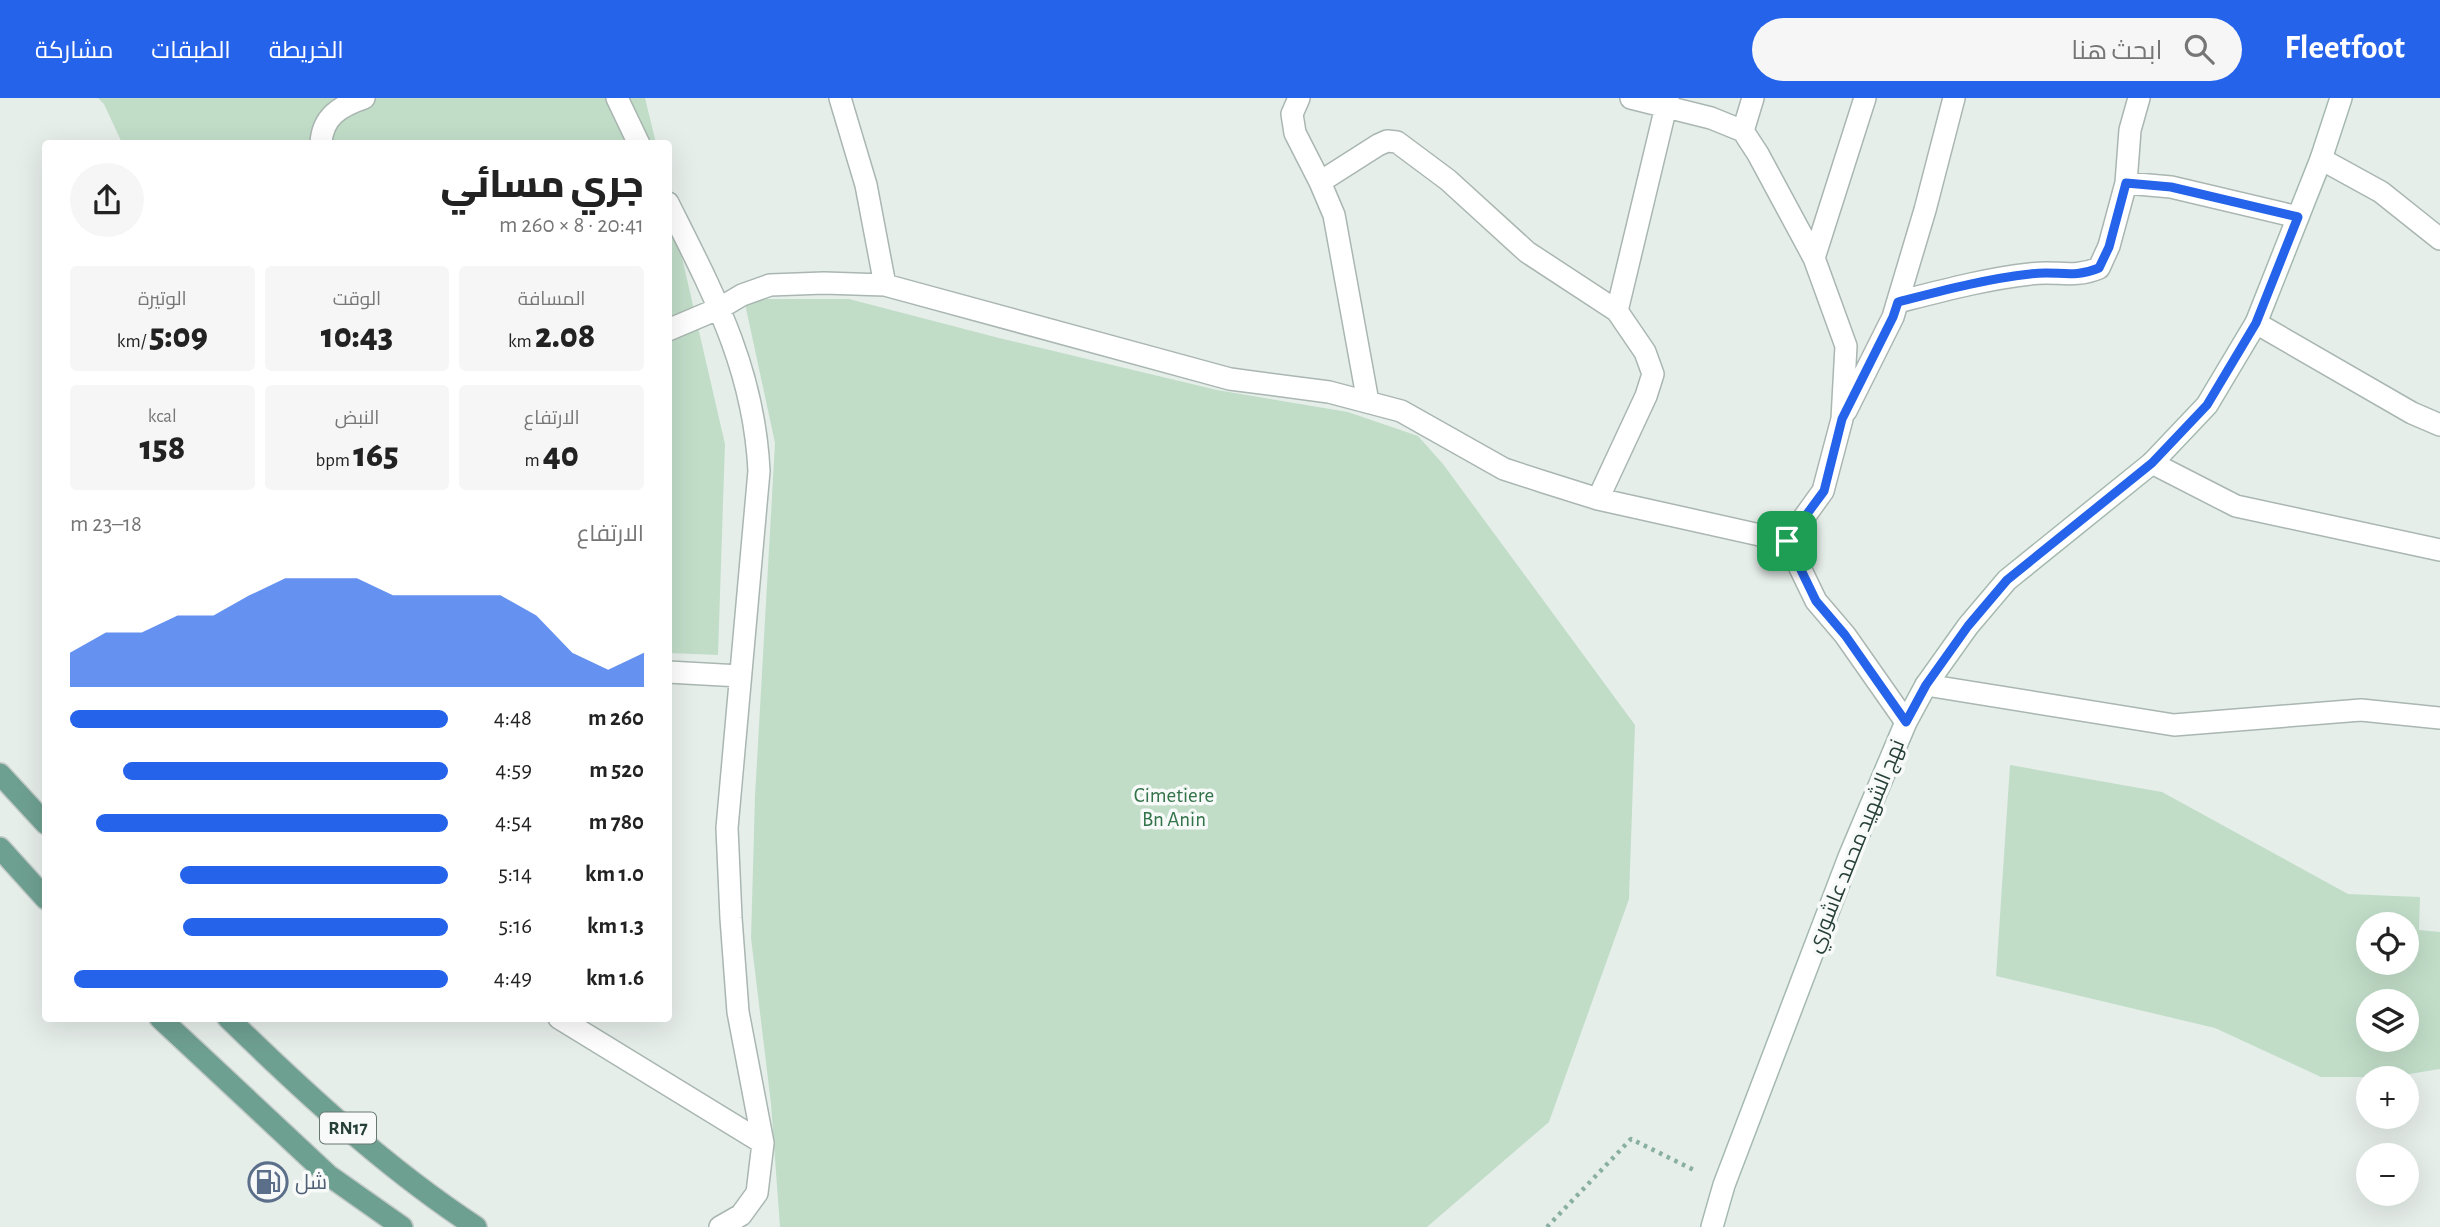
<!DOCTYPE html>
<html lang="ar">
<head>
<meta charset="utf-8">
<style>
	:root { --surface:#fff; --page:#f6f6f6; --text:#222; --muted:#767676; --accent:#2563eb }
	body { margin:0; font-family:"Alegreya Sans",Cairo,sans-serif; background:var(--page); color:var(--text); direction:rtl; height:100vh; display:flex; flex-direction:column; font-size:26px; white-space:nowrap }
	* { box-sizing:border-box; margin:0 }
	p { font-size:23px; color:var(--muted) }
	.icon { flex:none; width:38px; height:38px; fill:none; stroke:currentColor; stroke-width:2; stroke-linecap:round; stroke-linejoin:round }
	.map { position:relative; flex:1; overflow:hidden; direction:ltr }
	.details { position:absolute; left:42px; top:42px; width:630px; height:882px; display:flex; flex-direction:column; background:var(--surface); border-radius:7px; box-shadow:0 7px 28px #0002; direction:rtl }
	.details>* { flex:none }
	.fabs { position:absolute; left:2356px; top:814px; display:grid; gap:14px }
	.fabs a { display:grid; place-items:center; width:63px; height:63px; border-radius:50%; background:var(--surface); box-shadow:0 7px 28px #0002; font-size:35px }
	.pin { position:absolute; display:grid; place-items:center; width:60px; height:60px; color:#fff; margin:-30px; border-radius:14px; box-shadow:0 4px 10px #0006 }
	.round { display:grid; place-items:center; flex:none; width:74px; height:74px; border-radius:37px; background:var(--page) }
	.summary { display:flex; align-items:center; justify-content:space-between; height:119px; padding:0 28px }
	h1 { font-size:38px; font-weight:800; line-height:52px }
	.metrics { display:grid; grid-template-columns:repeat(3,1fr); gap:10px; height:119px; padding:7px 28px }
	.metrics div { display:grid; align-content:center; border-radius:7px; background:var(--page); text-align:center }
	.metrics b { font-size:35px; font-weight:800 }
	.metrics small { font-size:19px; font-weight:400 }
	.metrics p { font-size:19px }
	.chart { height:196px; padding:14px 28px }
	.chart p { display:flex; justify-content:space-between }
	.chart svg { width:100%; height:126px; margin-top:7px; fill:var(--accent); opacity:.7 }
	ul { padding:0 28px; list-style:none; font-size:23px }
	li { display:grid; grid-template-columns:112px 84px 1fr; align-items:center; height:52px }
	li i { height:18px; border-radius:9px; background:var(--accent) }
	header { display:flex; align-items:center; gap:42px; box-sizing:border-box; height:98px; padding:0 35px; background:var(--accent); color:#fff }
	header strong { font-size:33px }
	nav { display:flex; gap:38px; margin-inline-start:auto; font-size:24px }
	.search { width:490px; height:63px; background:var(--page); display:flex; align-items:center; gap:18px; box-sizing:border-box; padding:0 24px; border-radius:38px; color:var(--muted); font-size:26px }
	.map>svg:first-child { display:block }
	.green { fill:#c1ddc8; fill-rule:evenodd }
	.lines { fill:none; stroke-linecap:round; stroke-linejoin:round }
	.minor-casing { stroke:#a9b6b1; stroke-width:24 }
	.secondary-casing { stroke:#a5b9b1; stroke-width:24 }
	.primary-casing { stroke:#c2c9c7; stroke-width:24 }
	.path { stroke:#89afa2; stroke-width:4.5; stroke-dasharray:3.5 5; stroke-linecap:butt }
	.minor { stroke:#fff; stroke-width:21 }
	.secondary { stroke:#fff; stroke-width:21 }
	.primary { stroke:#6ea091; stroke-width:21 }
	.route-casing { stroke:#fff; stroke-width:14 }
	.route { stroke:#2563eb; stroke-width:9 }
	.labels { text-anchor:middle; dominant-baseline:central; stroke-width:7; stroke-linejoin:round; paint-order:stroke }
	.shield { fill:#f7faf8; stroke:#657771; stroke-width:2 }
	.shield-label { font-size:19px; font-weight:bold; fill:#263f37 }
	.park-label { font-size:21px; fill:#33734a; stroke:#f7faf8 }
	.street-label { font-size:21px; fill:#263f37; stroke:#f7faf8 }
	.service-label { font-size:21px; fill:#4e5e75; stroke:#f7faf8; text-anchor:start }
</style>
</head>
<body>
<header>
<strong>Fleetfoot</strong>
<div class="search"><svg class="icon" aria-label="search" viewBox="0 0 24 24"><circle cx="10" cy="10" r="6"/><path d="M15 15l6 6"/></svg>ابحث هنا</div>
<nav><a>الخريطة</a><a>الطبقات</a><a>مشاركة</a></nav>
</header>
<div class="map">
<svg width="2440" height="1129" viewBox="0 0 2440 1129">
	<rect width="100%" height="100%" fill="#e6eeea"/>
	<path class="green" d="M98 0H645L656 45H122L104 6Z
		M668 99 725 346 718 557 669 555Z
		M744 201H849L999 240 1217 292 1348 314 1418 338 1443 366 1635 627 1629 801 1549 1024 1427 1129H780L771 1006 751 840 755 698 775 345Z
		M2010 667 2162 694 2348 796 2420 799 2419 832 2440 834V971L2391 979H2321L2215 930 1996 878ZM2368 826H2406V864H2368ZM2406 903V942H2368V903Z"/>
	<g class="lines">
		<g class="minor-casing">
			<path id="minor" d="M617 0 639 46
				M1299 0 1292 16 1295 35 1320 84 1334 117 1368 304
				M1631 0 1711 20 1743 33 1758 56 1814 160 1846 248 1842 321 1823 393 1787 443 1816 503 1845 537 1906 624
				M1743 33 1753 0
				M321 46C322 19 340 8 364 0
				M2321 61 2381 94 2440 141
				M1320 84 1378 47 1387 43 1397 44 1448 82 1527 154 1617 213 1668 0
				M2126 85 2130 32 2139 0
				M668 105C713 195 754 270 759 373L727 730 731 820 738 914 763 1045 757 1095 741 1117 720 1129
				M1814 160 1865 0
				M885 187 1230 281 1329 294 1401 313 1504 371 1544 384 1598 401 1787 443
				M1898 204C1941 193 1985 181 2030 176 2056 172 2073 181 2099 170L2109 148 2126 85 2171 89 2298 119
				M2256 225 2412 315 2440 327
				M668 232 720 210 742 197 770 187 824 185 885 187 866 87 840 0
				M1846 313 1893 219 1925 112 1954 0
				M2152 365 2236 408 2440 452
				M1598 401 1646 298 1653 276 1645 254 1617 213
				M668 574 740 578
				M1926 587 2174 627 2361 612 2440 620
				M559 920 763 1045"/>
		</g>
		<g class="secondary-casing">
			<path id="secondary" d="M1712 1129 1724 1087 1849 759 1906 624 1926 587 1968 528 2007 482 2152 365 2207 307 2256 225 2321 61 2341 0"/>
		</g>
		<g class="primary-casing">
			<path id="primary" d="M0 676 46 726
				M0 750 46 801
				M160 920 328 1077 402 1129
				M228 920C305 995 386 1070 476 1129"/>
		</g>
		<path class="path" d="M1547 1129 1631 1041 1696 1073"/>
		<use href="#minor" class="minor"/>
		<use href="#secondary" class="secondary"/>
		<use href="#primary" class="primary"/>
	</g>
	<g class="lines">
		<g class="route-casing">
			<path id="route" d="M2126 85 2171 89 2298 119 2256 225 2207 307 2152 365 2007 482 1968 528 1926 587 1906 624 1845 537 1816 503 1787 443 1824 393 1842 321 1893 219 1898 204C1941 193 1985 181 2030 176 2056 172 2073 181 2099 170L2109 149Z"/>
		</g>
		<use href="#route" class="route"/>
	</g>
	<defs>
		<g id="fuel-ring" transform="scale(2.0125)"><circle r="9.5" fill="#f7faf8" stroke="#5c6f8a" stroke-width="1.5"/><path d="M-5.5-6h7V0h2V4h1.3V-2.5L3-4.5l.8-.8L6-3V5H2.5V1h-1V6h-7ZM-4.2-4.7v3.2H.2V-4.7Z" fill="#5c6f8a"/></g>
	</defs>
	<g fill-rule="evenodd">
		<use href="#fuel-ring" x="268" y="1084"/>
	</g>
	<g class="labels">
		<rect class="shield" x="320" y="1014.5" width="56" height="31" rx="5"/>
		<g class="shield-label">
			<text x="348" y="1030">RN17</text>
		</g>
		<g class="park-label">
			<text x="1174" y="697">Cimetiere<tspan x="1174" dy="24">Bn Anin</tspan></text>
		</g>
		<g class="street-label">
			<text transform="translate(1856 748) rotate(-68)">نهج الشهيد محمد عاشوري</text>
		</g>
		<g class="service-label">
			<text x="295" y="1084">شل</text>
		</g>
	</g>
</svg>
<div class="fabs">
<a><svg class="icon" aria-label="locate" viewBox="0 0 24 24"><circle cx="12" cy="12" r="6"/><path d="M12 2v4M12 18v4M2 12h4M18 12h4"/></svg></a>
<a><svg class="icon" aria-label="layers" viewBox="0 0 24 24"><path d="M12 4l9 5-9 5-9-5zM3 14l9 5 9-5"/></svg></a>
<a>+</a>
<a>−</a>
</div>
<div class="pin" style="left:1787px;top:443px;background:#1e9e55"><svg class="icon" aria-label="arrive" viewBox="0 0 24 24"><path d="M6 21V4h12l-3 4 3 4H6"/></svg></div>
<section class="details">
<div class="summary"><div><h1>جري مسائي</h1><p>20:41 · 8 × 260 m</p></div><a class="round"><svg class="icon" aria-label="share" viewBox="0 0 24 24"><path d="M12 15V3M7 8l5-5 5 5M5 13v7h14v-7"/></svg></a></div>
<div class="metrics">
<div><p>المسافة</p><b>2.08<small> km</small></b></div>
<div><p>الوقت</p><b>10:43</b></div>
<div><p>الوتيرة</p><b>5:09<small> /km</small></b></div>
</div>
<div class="metrics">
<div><p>الارتفاع</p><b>40<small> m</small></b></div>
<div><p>النبض</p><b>165<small> bpm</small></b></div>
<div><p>kcal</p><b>158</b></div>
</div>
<div class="chart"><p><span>الارتفاع</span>18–23 m</p>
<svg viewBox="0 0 160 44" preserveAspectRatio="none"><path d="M0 44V32L10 25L20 25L30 19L40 19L50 12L60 6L70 6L80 6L90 12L100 12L110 12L120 12L130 19L140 32L150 38L160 32V44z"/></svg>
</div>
<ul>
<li><b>260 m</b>4:48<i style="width:100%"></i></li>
<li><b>520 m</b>4:59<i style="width:86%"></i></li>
<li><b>780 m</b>4:54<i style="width:93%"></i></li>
<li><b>1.0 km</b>5:14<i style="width:71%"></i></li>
<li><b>1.3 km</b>5:16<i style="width:70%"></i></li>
<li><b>1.6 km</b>4:49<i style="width:99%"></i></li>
</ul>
</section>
</div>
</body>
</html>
